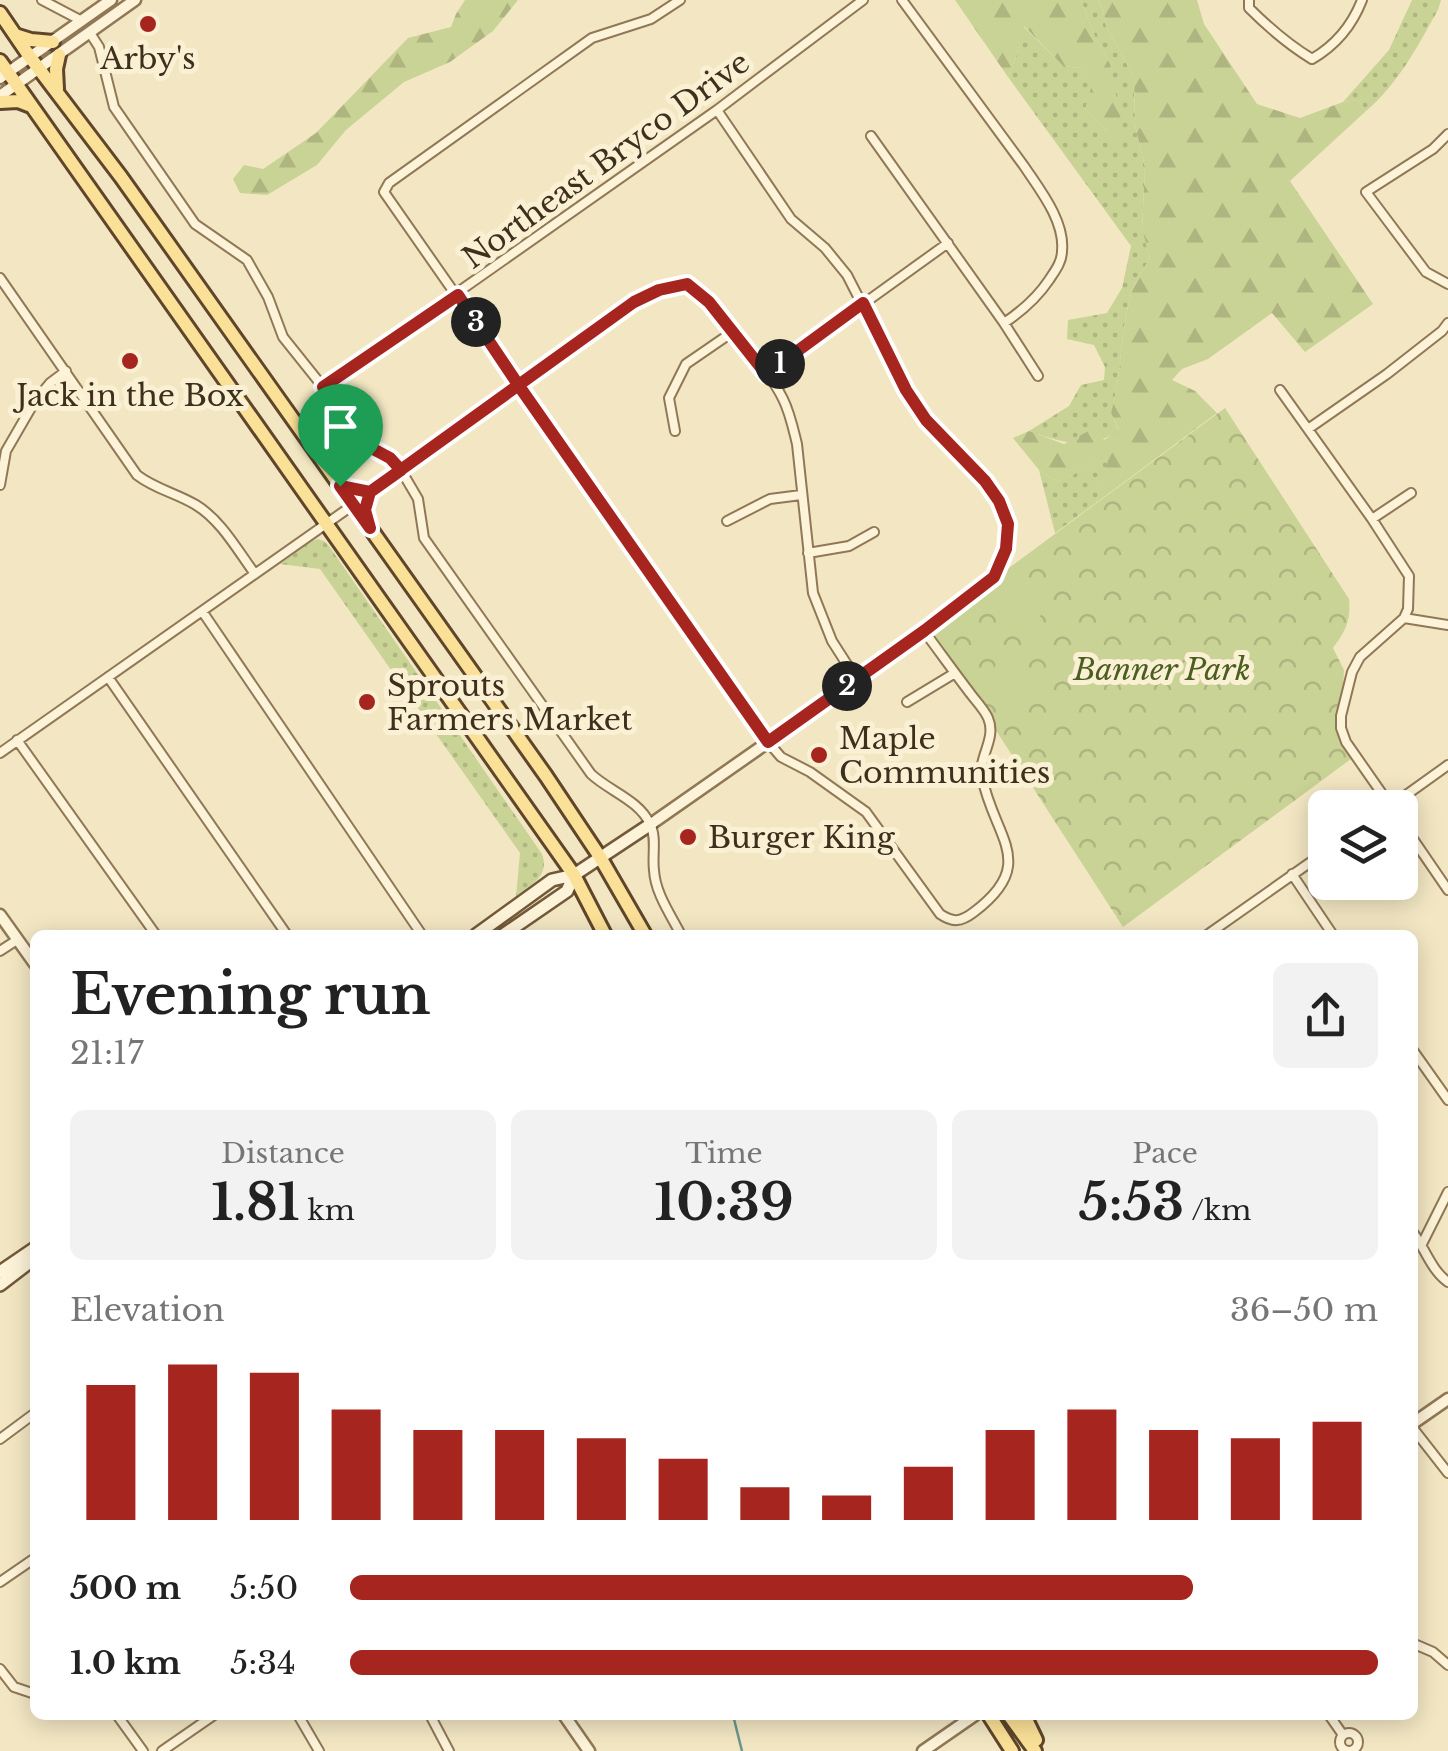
<!DOCTYPE html>
<html lang="en">
<head>
<meta charset="utf-8">
<style>
	:root { --surface:#fff; --page:#f2f2f2; --text:#222; --muted:#767676; --accent:#a7251f }
	body { margin:0; font-family:"Libre Baskerville",serif; background:var(--page); color:var(--text); height:100vh; display:flex; flex-direction:column; font-size:38px; white-space:nowrap }
	* { box-sizing:border-box; margin:0 }
	p { font-size:32px; color:var(--muted) }
	.icon { flex:none; width:55px; height:55px; fill:none; stroke:currentColor; stroke-width:2; stroke-linecap:round; stroke-linejoin:round }
	.map { position:relative; flex:1; overflow:hidden }
	.drawer { position:absolute; left:30px; top:930px; width:1388px; height:790px; display:flex; flex-direction:column; background:var(--surface); border-radius:15px; box-shadow:0 5px 25px #0003 }
	.drawer>* { flex:none }
	.controls { position:absolute; left:1308px; top:790px; display:grid; gap:20px }
	.controls a { display:grid; place-items:center; width:110px; height:110px; border-radius:15px; background:var(--surface); box-shadow:0 5px 25px #0003; font-size:50px }
	.pin { position:absolute; display:grid; place-items:center; width:85px; height:85px; color:#fff; margin:-102px -42px; border-radius:50% 50% 50% 0; rotate:-45deg; box-shadow:0 0 10px #0007 }
	.pin .icon { rotate:45deg }
	.km { position:absolute; width:50px; height:50px; margin:-25px; border-radius:50%; background:#222; color:#fff; font-size:28px; line-height:50px; text-align:center }
	.round { display:grid; place-items:center; flex:none; width:105px; height:105px; border-radius:15px; background:var(--page) }
	.head { display:flex; align-items:center; justify-content:space-between; height:170px; padding:0 40px }
	h1 { font-size:55px; font-weight:800; line-height:75px }
	.figures { display:grid; grid-template-columns:repeat(3,1fr); gap:15px; height:170px; padding:10px 40px }
	.figures div { display:grid; align-content:center; border-radius:15px; background:var(--page); text-align:center }
	.figures b { font-size:50px; font-weight:800 }
	.figures small { font-size:28px; font-weight:400 }
	.figures p { font-size:28px }
	.chart { height:280px; padding:20px 40px }
	.chart p { display:flex; justify-content:space-between }
	.chart svg { width:100%; height:180px; margin-top:10px; stroke:var(--accent); stroke-width:6 }
	ul { padding:0 40px; list-style:none; font-size:32px }
	li { display:grid; grid-template-columns:160px 120px 1fr; align-items:center; height:75px }
	li i { height:25px; border-radius:12px; background:var(--accent) }
	.map>svg:first-child { display:block }
	.grass { fill:url(#grass-dots) }
	.forest { fill:url(#forest-firs) }
	.park { fill:url(#park-crowns) }
	.pitch { fill:#c9d395 }
	.lines { fill:none; stroke-linecap:round; stroke-linejoin:round }
	.stream { stroke:#6b968d; stroke-width:2.5 }
	.minor-casing { stroke:#907857; stroke-width:12 }
	.tertiary-casing { stroke:#907857; stroke-width:15 }
	.secondary-casing { stroke:#72593a; stroke-width:16 }
	.primary-casing { stroke:#5e452b; stroke-width:18 }
	.minor { stroke:#fdf3d8; stroke-width:8 }
	.tertiary { stroke:#fdf3d8; stroke-width:10 }
	.secondary { stroke:#fdf3d8; stroke-width:11 }
	.primary { stroke:#fbe097; stroke-width:12 }
	.route-casing { stroke:#fff; stroke-width:20 }
	.route { stroke:#a7251f; stroke-width:12 }
	.poi-dot { fill:#a7251f; stroke:#faf1d4; stroke-width:4 }
	.labels { text-anchor:middle; dominant-baseline:central; stroke-width:10; stroke-linejoin:round; paint-order:stroke }
	.poi-label { font-size:30px; fill:#3f2f1d; stroke:#faf1d4; text-anchor:start }
	.street-label { font-size:30px; fill:#3f2f1d; stroke:#faf1d4 }
	.park-label { font-size:30px; font-style:italic; fill:#4b5e21; stroke:#faf1d4 }
</style>
</head>
<body>
<div class="map">
<svg width="1448" height="1751" viewBox="0 0 1448 1751">
	<defs>
		<pattern id="grass-dots" width="8" height="8" patternUnits="userSpaceOnUse" patternTransform="scale(2.5)"><rect width="8" height="8" fill="#c9d395"/><path d="M2 2h.1M6 6h.1" fill="none" stroke="#aeb580" stroke-width="1.8" stroke-linecap="round"/></pattern>
		<pattern id="forest-firs" width="22" height="20" patternUnits="userSpaceOnUse" patternTransform="scale(2.5)"><rect width="22" height="20" fill="#c9d395"/><path d="M5 1l3.5 6h-7zM16 11l3.5 6h-7z" fill="#aeb580"/></pattern>
		<pattern id="park-crowns" width="20" height="18" patternUnits="userSpaceOnUse" patternTransform="scale(2.5)"><rect width="20" height="18" fill="#c9d395"/><path d="M2 6a3 3 0 1 1 6 0M12 15a3 3 0 1 1 6 0" fill="none" stroke="#aeb580"/></pattern>
	</defs>
	<rect width="100%" height="100%" fill="#f3e7c3"/>
	<path class="grass" d="M1081 0H1098L1103 10 1106 26 1134 77 1135 125 1145 167 1142 229 1150 258C1144 269 1135 281 1131 294 1120 333 1122 374 1111 413L1119 431C1087 451 1063 443 1029 431L1069 406 1081 385 1104 380 1105 367 1094 345 1067 339 1068 320 1107 313 1122 288 1131 246 1008 77 1020 46 1023 26 1063 66 1082 68 1093 84 1085 110 1108 132 1110 64 1095 37Z
		M1412 0H1441L1438 10C1417 47 1399 83 1366 111L1358 100 1343 102 1389 50Z
		M1110 456 1096 503 1055 533 1039 470 1058 482Z
		M318 539 324 541 329 546 542 854C550 876 532 884 516 896L520 853 320 569 280 564 312 541Z"/>
	<path class="forest" d="M465 0H518L493 31 450 62 404 82 346 130 317 165 267 195 240 193 233 179 244 165 263 169 316 133 408 38 451 27 456 14Z
		M955 0H1081L1095 37 1110 64 1122 125V149H1108V132L1085 110 1092 84 1082 68 1063 66 1024 26 1020 46 1008 77Z
		M1098 0H1197L1204 24 1257 104 1300 118 1343 102 1358 100 1366 111 1290 181 1373 304 1305 352 1272 313 1208 359 1182 369 1172 380 1195 391 1217 413 1096 503 1109 457 1058 482 1039 470 1013 438 1029 431 1064 444 1096 427 1104 440 1119 430 1111 413C1122 374 1120 333 1131 294 1135 281 1144 269 1150 258L1142 229 1145 167 1135 125 1134 77 1106 26 1103 10Z"/>
	<path class="park" d="M1225 408 1349 599C1351 620 1346 631 1333 648L1344 670 1341 728 1355 756 1123 927 988 718 924 631Z"/>
	<path class="pitch" d="M1020 582 1033 584 1043 611 1035 626C1017 627 1008 623 996 610L997 600Z
		M1013 660 1026 665 1035 674 1032 689 1008 704 997 698 994 674 995 665Z"/>
	<g class="lines">
		<path class="stream" d="M733 1715 742 1751"/>
		<g class="minor-casing">
			<path id="minor" d="M42 0 82 21
				M680 0 651 19 592 38 389 183 384 192 768 742 781 757 810 772 866 812 940 914C953 923 961 922 974 912 1039 863 994 838 982 777 978 756 997 739 988 718 984 709 975 700 970 693 954 672 939 651 924 631
				M902 0 1024 166C1040 190 1065 221 1062 251 1062 262 1055 271 1049 280 1037 298 1022 311 1004 323
				M1249 0V8C1269 28 1289 45 1312 59 1336 45 1352 26 1362 0
				M90 33 99 47 114 107 195 224 247 260 268 297 283 337 323 387 360 442 390 458 401 470 418 499 424 538 591 774C609 791 639 800 650 824 657 837 652 856 654 870 655 893 671 915 681 935
				M717 110 791 219 825 248 847 275 906 390 926 420 985 481 999 501 1009 523 1006 549 997 570
				M1448 134 1433 149 1366 192 1426 272 1448 284
				M871 136 1004 323 1038 376
				M0 278 137 475C155 489 176 493 196 505 221 520 238 551 255 574
				M766 374 948 243
				M323 387 717 110 863 0
				M1280 390 1372 519 1409 576 1408 609 1404 618 1360 657 1352 672 1341 716V728L1346 742 1392 808
				M1308 429 1387 374 1442 331 1448 323
				M675 431 669 398 686 364 734 331
				M0 485 6 451 35 401 50 383 66 371
				M1372 519 1411 493
				M727 521 770 499 801 495
				M808 553 849 546 874 532
				M202 611 422 935
				M1404 618 1448 625
				M108 677 287 935
				M907 702 955 673
				M17 740 156 935
				M0 753 353 505 634 302 659 290 687 285C712 299 770 372 783 399 790 413 793 428 797 444L813 593 832 641 857 680
				M959 780 981 775
				M1388 808 1448 765
				M1400 820 1448 890
				M1292 874 1333 935
				M1207 935 1325 852
				M0 951 17 940
				M1412 1049 1448 1100
				M1412 1231C1425 1248 1431 1270 1448 1282
				M1422 1244 1448 1192
				M1412 1427 1448 1473
				M0 1439 35 1413
				M0 1582 35 1558
				M1412 1643 1433 1652 1448 1665
				M0 1669 14 1687 35 1694
				M117 1715 143 1751
				M298 1715 319 1751
				M430 1715 449 1751
				M1329 1715 1343 1735
				M1340 1742a9 9 0 1 1 18 0a9 9 0 1 1-18 0Z
				M162 1751 214 1715"/>
		</g>
		<g class="tertiary-casing">
			<path id="tertiary" d="M0 78 111 0
				M0 96 135 0
				M651 824 857 680 994 577 997 570
				M0 915 35 964
				M1412 1424 1448 1399
				M564 1715 589 1751
				M923 1751 975 1715"/>
		</g>
		<g class="secondary-casing">
			<path id="secondary" d="M476 935 552 880 574 875 651 824
				M503 935 567 891 574 875
				M0 1272 35 1248
				M0 1285 35 1258"/>
		</g>
		<g class="primary-casing">
			<path id="primary" d="M0 13 30 57 121 177 546 776 600 857 645 935
				M15 35 31 40 53 42
				M0 61 574 875 605 935
				M57 89 56 69 59 55
				M0 102 18 101 31 106
				M341 487 370 492 365 510 368 521
				M989 1715 1012 1751
				M1009 1715 1035 1751
				M1024 1715 1036 1740"/>
		</g>
		<use href="#minor" class="minor"/>
		<use href="#tertiary" class="tertiary"/>
		<use href="#secondary" class="secondary"/>
		<use href="#primary" class="primary"/>
	</g>
	<g class="lines">
		<g class="route-casing">
			<path id="route" d="M340 486 370 528 365 510 370 492 634 302 659 290 687 284 709 302 766 374 863 303 906 390 926 420 985 481 999 501 1008 524 1006 549 994 577 924 631 768 742 519 386 458 295 323 387 360 442 390 458 401 470 370 492 340 486"/>
		</g>
		<use href="#route" class="route"/>
	</g>
	<g class="poi-dot">
		<circle cx="148" cy="24" r="10"/>
		<circle cx="130" cy="361" r="10"/>
		<circle cx="367" cy="702" r="10"/>
		<circle cx="819" cy="755" r="10"/>
		<circle cx="688" cy="837" r="10"/>
	</g>
	<g class="labels">
		<g class="poi-label">
			<text x="148" y="58" text-anchor="middle">Arby's</text>
			<text x="130" y="395" text-anchor="middle">Jack in the Box</text>
			<text x="387" y="685">Sprouts<tspan x="387" dy="34">Farmers Market</tspan></text>
			<text x="839" y="738">Maple<tspan x="839" dy="34">Communities</tspan></text>
			<text x="708" y="837">Burger King</text>
		</g>
		<g class="street-label">
			<text transform="translate(606 160) rotate(-36)">Northeast Bryco Drive</text>
		</g>
		<g class="park-label">
			<text x="1162" y="669">Banner Park</text>
		</g>
	</g>
</svg>
<div class="controls">
<a><svg class="icon" aria-label="layers" viewBox="0 0 24 24"><path d="M12 4l9 5-9 5-9-5zM3 14l9 5 9-5"/></svg></a>
</div>
<div class="pin" style="left:340px;top:486px;background:#1e9e55"><svg class="icon" aria-label="arrive" viewBox="0 0 24 24"><path d="M6 21V4h12l-3 4 3 4H6"/></svg></div>
<b class="km" style="left:780px;top:364px">1</b>
<b class="km" style="left:847px;top:686px">2</b>
<b class="km" style="left:476px;top:322px">3</b>
<section class="drawer">
<div class="head"><div><h1>Evening run</h1><p>21:17</p></div><a class="round"><svg class="icon" aria-label="share" viewBox="0 0 24 24"><path d="M12 15V3M7 8l5-5 5 5M5 13v7h14v-7"/></svg></a></div>
<div class="figures">
<div><p>Distance</p><b>1.81<small> km</small></b></div>
<div><p>Time</p><b>10:39</b></div>
<div><p>Pace</p><b>5:53<small> /km</small></b></div>
</div>
<div class="chart"><p><span>Elevation</span>36–50 m</p>
<svg viewBox="0 0 160 44" preserveAspectRatio="none"><path d="M5 44V11M15 44V6M25 44V8M35 44V17M45 44V22M55 44V22M65 44V24M75 44V29M85 44V36M95 44V38M105 44V31M115 44V22M125 44V17M135 44V22M145 44V24M155 44V20"/></svg>
</div>
<ul>
<li><b>500 m</b>5:50<i style="width:82%"></i></li>
<li><b>1.0 km</b>5:34<i style="width:100%"></i></li>
</ul>
</section>
</div>
</body>
</html>
